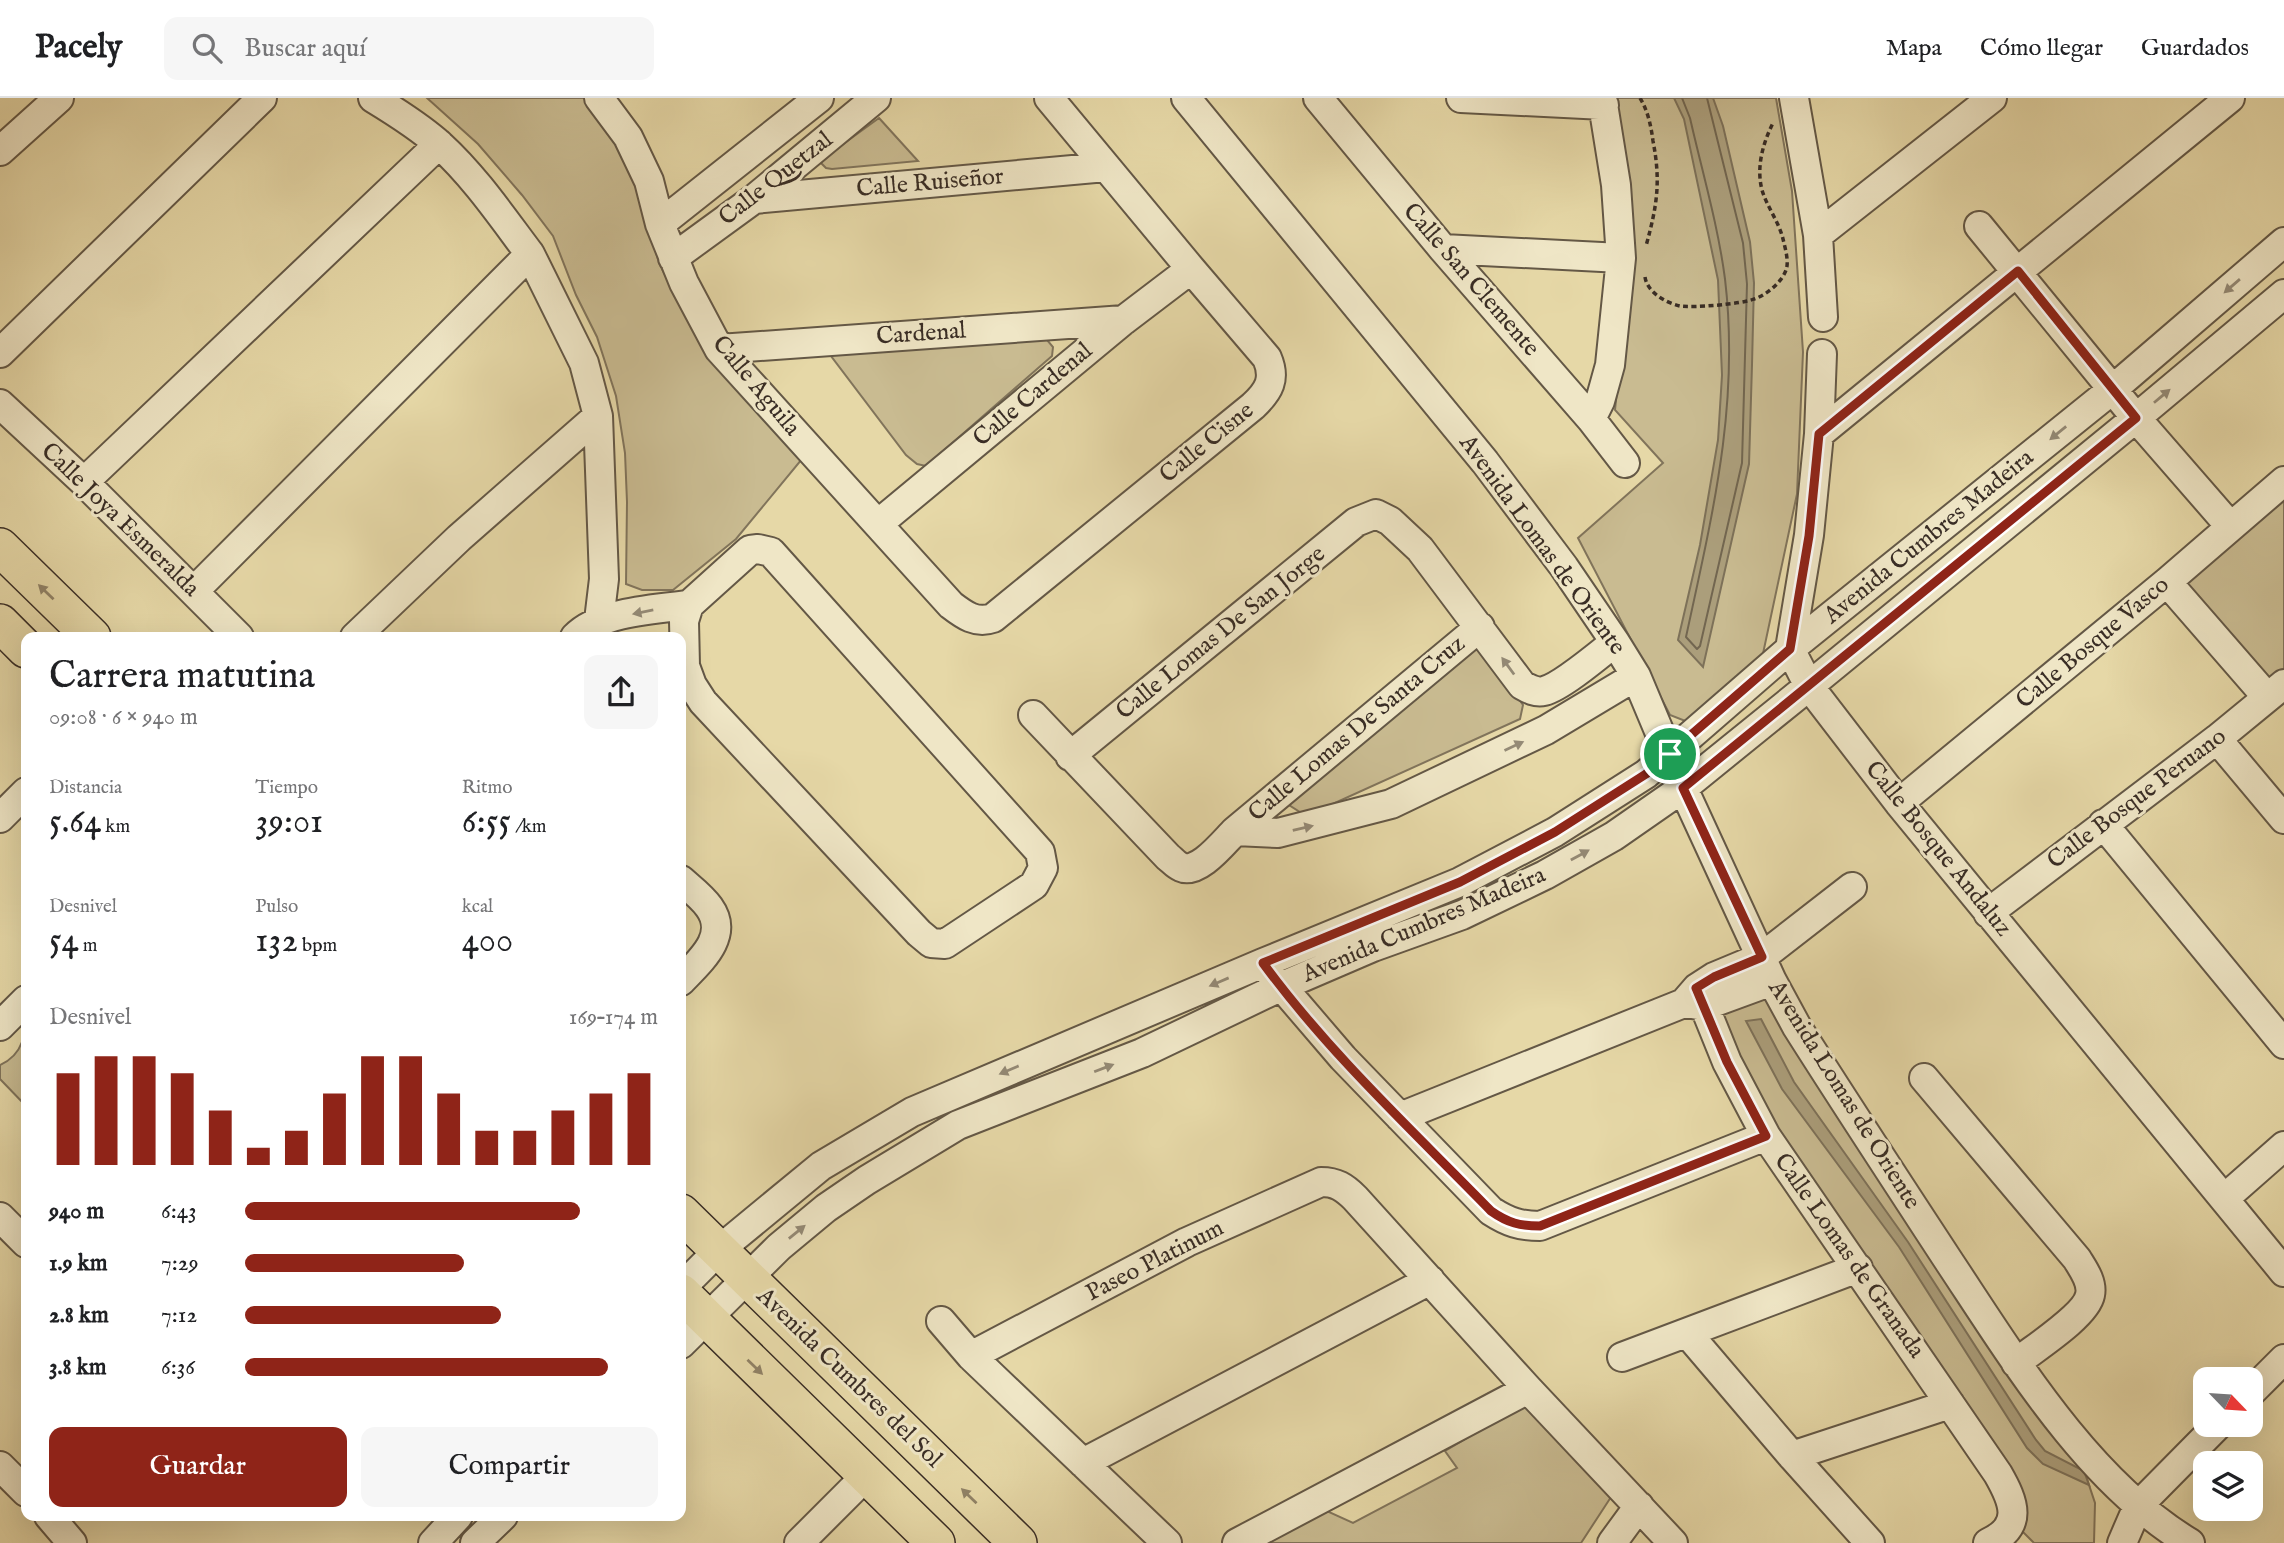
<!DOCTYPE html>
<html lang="es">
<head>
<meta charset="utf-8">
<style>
	:root { --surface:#fff; --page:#f6f6f6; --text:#202124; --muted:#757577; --line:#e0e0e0; --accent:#8f2418 }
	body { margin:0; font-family:"IM FELL English",serif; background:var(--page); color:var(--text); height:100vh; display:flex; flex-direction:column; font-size:26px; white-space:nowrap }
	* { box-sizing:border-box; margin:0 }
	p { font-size:23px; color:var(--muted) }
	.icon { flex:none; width:38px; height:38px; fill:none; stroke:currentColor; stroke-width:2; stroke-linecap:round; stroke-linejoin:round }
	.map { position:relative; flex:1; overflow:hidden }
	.drawer { position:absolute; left:21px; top:534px; width:665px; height:889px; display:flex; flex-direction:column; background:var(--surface); border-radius:14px; box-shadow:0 7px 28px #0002 }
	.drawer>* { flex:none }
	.needle { width:46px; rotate:115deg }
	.fabs { position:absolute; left:2193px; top:1269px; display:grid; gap:14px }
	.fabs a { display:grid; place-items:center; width:70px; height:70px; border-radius:14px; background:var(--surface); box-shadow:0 7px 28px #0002; font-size:35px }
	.pin { position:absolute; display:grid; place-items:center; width:60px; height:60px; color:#fff; margin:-30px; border:4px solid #fff; border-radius:50%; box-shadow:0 2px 7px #0007 }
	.round { display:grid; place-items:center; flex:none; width:74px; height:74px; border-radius:14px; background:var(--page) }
	.overview { display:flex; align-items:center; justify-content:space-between; height:119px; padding:0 28px }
	h1 { font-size:38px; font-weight:600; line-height:52px }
	.metrics { display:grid; grid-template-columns:repeat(3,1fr); gap:10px; height:119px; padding:7px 28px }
	.metrics div { display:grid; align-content:center }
	.metrics b { font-size:35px; font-weight:600 }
	.metrics small { font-size:19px; font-weight:400 }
	.metrics p { font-size:19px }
	.chart { height:196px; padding:14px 28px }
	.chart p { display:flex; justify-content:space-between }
	.chart svg { width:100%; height:126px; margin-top:7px; stroke:var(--accent); stroke-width:6 }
	.button { display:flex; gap:14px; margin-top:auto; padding:14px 28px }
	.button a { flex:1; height:80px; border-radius:14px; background:var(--accent); color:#fff; font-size:28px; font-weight:600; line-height:80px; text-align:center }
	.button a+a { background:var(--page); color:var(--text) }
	ul { padding:0 28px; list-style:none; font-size:23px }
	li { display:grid; grid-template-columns:112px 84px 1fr; align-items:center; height:52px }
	li i { height:18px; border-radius:9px; background:var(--accent) }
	header { display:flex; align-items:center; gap:42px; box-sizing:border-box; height:98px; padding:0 35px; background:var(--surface); border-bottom:2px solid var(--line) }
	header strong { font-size:33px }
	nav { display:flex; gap:38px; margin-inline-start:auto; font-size:24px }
	.search { width:490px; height:63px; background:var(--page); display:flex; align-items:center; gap:18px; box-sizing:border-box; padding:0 24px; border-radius:14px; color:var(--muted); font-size:26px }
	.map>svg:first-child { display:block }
	.green { fill:#c9bb91; stroke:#81745b; stroke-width:2 }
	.water { fill:#ab9e7b; stroke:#7d7159; stroke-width:2 }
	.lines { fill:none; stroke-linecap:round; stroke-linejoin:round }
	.shore { stroke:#726650; stroke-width:2 }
	.minor-casing { stroke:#645846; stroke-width:32 }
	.major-casing { stroke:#392d25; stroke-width:40 }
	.path { stroke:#392d25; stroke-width:3.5; stroke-dasharray:5 3.5; stroke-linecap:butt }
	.minor { stroke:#efe6c6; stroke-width:28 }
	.major { stroke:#e6d8a7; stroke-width:37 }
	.oneway { fill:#948a76 }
	.oneway2 { fill:#908266 }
	.route-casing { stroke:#fff; stroke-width:14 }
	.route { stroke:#8f2418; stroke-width:9 }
	.labels { text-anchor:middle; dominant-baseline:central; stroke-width:6; stroke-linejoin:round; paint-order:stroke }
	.street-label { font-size:24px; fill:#392d25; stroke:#efe6c6 }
</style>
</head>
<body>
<header>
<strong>Pacely</strong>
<div class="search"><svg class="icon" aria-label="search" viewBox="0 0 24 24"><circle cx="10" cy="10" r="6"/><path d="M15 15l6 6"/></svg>Buscar aquí</div>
<nav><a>Mapa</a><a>Cómo llegar</a><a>Guardados</a></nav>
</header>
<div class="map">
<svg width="2284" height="1445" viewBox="0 0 2284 1445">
	<rect width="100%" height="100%" fill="#e6d8a7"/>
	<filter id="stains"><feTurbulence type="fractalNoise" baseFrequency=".00286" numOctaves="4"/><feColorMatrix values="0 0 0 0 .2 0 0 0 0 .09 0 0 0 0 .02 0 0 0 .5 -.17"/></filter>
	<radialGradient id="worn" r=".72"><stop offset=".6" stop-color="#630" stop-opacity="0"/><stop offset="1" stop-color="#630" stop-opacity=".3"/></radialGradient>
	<path class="green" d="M427 0H585L635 65 645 116 659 165 682 211 710 256 802 361 736 441 673 492H642L626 486 627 404 625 355 616 298 597 239 576 197 553 138 522 97 478 46Z
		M1608 0H1776L1792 93 1803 254 1797 396 1761 565 1693 626 1670 617 1578 440 1663 365 1615 312 1631 160Z
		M879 20 918 63 832 71 826 70 821 65 824 60Z
		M1042 236 1053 249 1052 258 926 368 917 366 906 357 828 254Z
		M2284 383V585L2267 599 2167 484Z
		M1477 540 1523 607 1520 621 1315 714 1303 716 1289 707 1283 693Z
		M1772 883 2081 1363 2095 1405 2094 1445H2034L2011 1422 1858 1170 1704 908Z
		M26 926V1008L0 981V967C9 963 18 955 22 944 24 937 22 933 26 926Z
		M1525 1306 1613 1396 1581 1445H1265L1327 1413 1353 1425 1457 1370 1445 1353Z"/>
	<path class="water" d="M1674 0H1713L1723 28 1750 144 1754 185 1752 267 1749 366 1703 569 1678 542 1700 447 1718 342 1722 277 1718 182 1684 21Z
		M1761 921 1794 984 1908 1144 2036 1342 2045 1353 2084 1373 2089 1387 2043 1366 2027 1350 1899 1149 1782 991 1746 923Z"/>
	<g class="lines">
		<path class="shore" d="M1682 0 1690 20C1702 73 1718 127 1725 181 1740 307 1712 418 1686 539L1697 551 1700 548 1742 365 1747 186 1743 145 1707 0"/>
		<g class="minor-casing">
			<path id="minor" d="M599 0 628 39 649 83 660 126 684 185 719 251 951 507C964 517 976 526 993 520L1253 308C1269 293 1276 281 1267 260L1191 171 1049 0
				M1186 0 1485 364 1564 469 1615 544 1636 578 1683 690 1772 883 1797 929C1847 1008 1899 1087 1950 1165 2015 1263 2088 1384 2190 1445
				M1318 0 1443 151 1591 321 1625 365
				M1461 0 1604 7
				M1794 0 1818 137 1823 219
				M0 53 59 0
				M754 101 1106 69
				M660 126 819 0
				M1979 128 2136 320 2230 428
				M1818 137 1992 0
				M1443 151 1621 160
				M530 156 584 265 598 318 604 481 597 539
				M673 160 754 101 876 0
				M719 251 1124 222
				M0 255 262 0
				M1822 256 1819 336 1809 437 1790 551 1809 588 1899 705 2284 1174
				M0 306 84 384 239 539
				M1591 321 1600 303 1610 267 1621 160 1616 87 1602 0
				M1819 336 2230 0
				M84 384 439 46
				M878 426 1124 222 1191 171
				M758 451 771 454 1040 754 1043 770 1034 787 945 846 931 845 919 835 703 604 692 587 685 568 684 523 689 507 750 452Z
				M2167 484 2267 599
				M194 493 530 156C502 119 475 79 440 47 420 29 396 14 373 0
				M355 539 459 440 598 318
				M575 539C599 514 655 511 689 507
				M1033 617 1168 759C1172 762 1176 767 1181 769 1198 777 1223 745 1235 733L1480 529
				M2217 641 2284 721
				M1070 658 1356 424 1376 416 1390 423 1420 451 1522 587C1529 591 1536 595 1544 593 1561 589 1600 556 1615 544
				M1899 705 2167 484 2284 383
				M0 720 26 694
				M2103 726 2284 946
				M1235 733 1278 735 1391 706 1546 632 1636 578
				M681 782C690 790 702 799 709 809 730 838 700 863 681 883
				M1988 815 2217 641 2284 586
				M1271 876 1343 960 1491 1113C1508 1124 1520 1128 1540 1128L1766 1038
				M1697 890 1727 964 1766 1038 1998 1376C2014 1404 2024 1428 1988 1445
				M1686 905 1704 908 1772 883
				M0 928 26 902
				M1924 980 2077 1161C2083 1171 2093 1184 2090 1197 2086 1218 2033 1251 2016 1265
				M1400 1019 1684 905 1697 890 1714 879 1762 859 1852 789
				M2225 1100 2284 1048
				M0 1119 26 1145
				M681 1190 719 1152 821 1068 912 1014 1263 865 1460 784 1555 734 1646 676 1790 551 2113 291 2284 144
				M941 1223 971 1258 1167 1445
				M1688 1236 1792 1358 1870 1445
				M681 1246 779 1149 826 1110 867 1082 958 1027 1142 955 1280 889 1373 849 1462 817 1545 777 1614 738 1683 690 1809 588 2136 320 2284 196
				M971 1258 1187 1144 1321 1084C1336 1084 1344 1089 1355 1100L1528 1291 1673 1445
				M1622 1259 1858 1170
				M2250 1295 2284 1261
				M1792 1358 1950 1306
				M1083 1365 1430 1182
				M0 1368 26 1394
				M49 1418 72 1445
				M433 1445 458 1418
				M475 1445 503 1418
				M799 1445 866 1378
				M1237 1445 1528 1291
				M1612 1445 1639 1408
				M2122 1445 2138 1408 2219 1326"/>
		</g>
		<g class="major-casing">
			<path id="major" d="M0 449 92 539
				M0 525 26 551
				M681 1115 1018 1445
				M681 1195 936 1445"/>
		</g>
		<path class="path" d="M1640 0C1648 13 1651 28 1653 43 1661 84 1657 108 1646 148
			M1645 179C1647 194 1666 205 1680 208 1693 210 1742 206 1754 201 1767 197 1785 182 1787 168 1788 160 1785 149 1783 141 1779 124 1767 109 1762 92 1756 69 1763 45 1773 25"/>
		<use href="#minor" class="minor"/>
		<use href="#major" class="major"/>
	</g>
	<defs><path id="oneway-solid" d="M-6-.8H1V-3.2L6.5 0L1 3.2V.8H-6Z" transform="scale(1.75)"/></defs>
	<g class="oneway">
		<use href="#oneway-solid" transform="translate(2232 188) rotate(139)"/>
		<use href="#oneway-solid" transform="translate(2162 298) rotate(-40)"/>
		<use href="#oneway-solid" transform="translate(2058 335) rotate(141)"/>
		<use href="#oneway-solid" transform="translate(643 514) rotate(169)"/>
		<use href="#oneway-solid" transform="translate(1508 568) rotate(-126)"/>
		<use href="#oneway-solid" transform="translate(1514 648) rotate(-25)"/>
		<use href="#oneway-solid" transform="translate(1303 730) rotate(-13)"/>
		<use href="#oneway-solid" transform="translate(1580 757) rotate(-29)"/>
		<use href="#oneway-solid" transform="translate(1219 884) rotate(157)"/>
		<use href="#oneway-solid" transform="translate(1104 970) rotate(-21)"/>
		<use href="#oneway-solid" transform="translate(1009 972) rotate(157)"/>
		<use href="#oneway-solid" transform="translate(797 1134) rotate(-39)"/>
	</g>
	<g class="oneway2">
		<use href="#oneway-solid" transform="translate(46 494) rotate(-136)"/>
		<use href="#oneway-solid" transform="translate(755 1269) rotate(44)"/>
		<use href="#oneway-solid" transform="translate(969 1398) rotate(-136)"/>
	</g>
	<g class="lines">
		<g class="route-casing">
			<path id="route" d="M2018 173 2136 320 1683 690 1762 859 1714 879 1696 890 1727 964 1766 1038 1540 1128C1520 1128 1508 1125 1491 1113 1413 1033 1329 955 1263 865L1460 784 1555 734 1646 676 1790 551 1809 438 1819 336Z"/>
		</g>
		<use href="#route" class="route"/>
	</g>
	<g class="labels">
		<g class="street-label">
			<text transform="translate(776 81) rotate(-38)">Calle Quetzal</text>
			<text transform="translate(930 85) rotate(-5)">Calle Ruiseñor</text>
			<text transform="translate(1471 182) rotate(49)">Calle San Clemente</text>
			<text transform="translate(921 236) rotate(-4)">Cardenal</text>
			<text transform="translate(756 288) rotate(50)">Calle Aguila</text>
			<text transform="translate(1033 297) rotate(-40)">Calle Cardenal</text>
			<text transform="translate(1207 345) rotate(-39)">Calle Cisne</text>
			<text transform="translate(120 422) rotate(44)">Calle Joya Esmeralda</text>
			<text transform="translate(1929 439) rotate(-39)">Avenida Cumbres Madeira</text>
			<text transform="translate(1542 447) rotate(54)">Avenida Lomas de Oriente</text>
			<text transform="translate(1221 535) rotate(-39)">Calle Lomas De San Jorge</text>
			<text transform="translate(2093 545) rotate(-40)">Calle Bosque Vasco</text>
			<text transform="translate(1357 631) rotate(-40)">Calle Lomas De Santa Cruz</text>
			<text transform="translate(2137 701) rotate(-37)">Calle Bosque Peruano</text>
			<text transform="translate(1938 751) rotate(51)">Calle Bosque Andaluz</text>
			<text transform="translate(1424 827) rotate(-23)">Avenida Cumbres Madeira</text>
			<text transform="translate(1844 997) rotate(58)">Avenida Lomas de Oriente</text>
			<text transform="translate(1849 1158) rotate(55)">Calle Lomas de Granada</text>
			<text transform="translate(1155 1163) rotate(-27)">Paseo Platinum</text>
			<text transform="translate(849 1280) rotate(44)">Avenida Cumbres del Sol</text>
		</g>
	</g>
	<rect width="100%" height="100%" filter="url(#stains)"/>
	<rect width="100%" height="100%" fill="url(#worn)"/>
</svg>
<div class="fabs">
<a><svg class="needle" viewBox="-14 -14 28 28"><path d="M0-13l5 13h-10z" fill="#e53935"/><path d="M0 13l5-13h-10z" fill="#757577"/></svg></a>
<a><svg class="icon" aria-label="layers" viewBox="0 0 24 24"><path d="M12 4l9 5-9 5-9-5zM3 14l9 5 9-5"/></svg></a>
</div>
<div class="pin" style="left:1670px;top:656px;background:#1e9e55"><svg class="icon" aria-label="arrive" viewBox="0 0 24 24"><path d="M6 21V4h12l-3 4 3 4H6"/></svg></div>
<section class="drawer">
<div class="overview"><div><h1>Carrera matutina</h1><p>09:08 · 6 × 940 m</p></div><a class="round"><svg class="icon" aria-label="share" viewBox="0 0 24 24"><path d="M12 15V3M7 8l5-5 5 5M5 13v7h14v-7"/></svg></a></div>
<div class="metrics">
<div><p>Distancia</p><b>5.64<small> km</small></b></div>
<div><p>Tiempo</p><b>39:01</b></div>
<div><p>Ritmo</p><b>6:55<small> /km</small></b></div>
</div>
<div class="metrics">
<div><p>Desnivel</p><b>54<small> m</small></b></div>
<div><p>Pulso</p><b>132<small> bpm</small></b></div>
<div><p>kcal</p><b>400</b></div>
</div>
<div class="chart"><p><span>Desnivel</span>169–174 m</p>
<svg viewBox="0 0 160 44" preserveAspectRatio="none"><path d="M5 44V12M15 44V6M25 44V6M35 44V12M45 44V25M55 44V38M65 44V32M75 44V19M85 44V6M95 44V6M105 44V19M115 44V32M125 44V32M135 44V25M145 44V19M155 44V12"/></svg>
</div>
<ul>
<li><b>940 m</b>6:43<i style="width:81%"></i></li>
<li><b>1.9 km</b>7:29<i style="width:53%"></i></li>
<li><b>2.8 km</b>7:12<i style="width:62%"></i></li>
<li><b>3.8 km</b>6:36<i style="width:88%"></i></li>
</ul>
<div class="button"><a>Guardar</a><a>Compartir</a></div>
</section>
</div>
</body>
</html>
